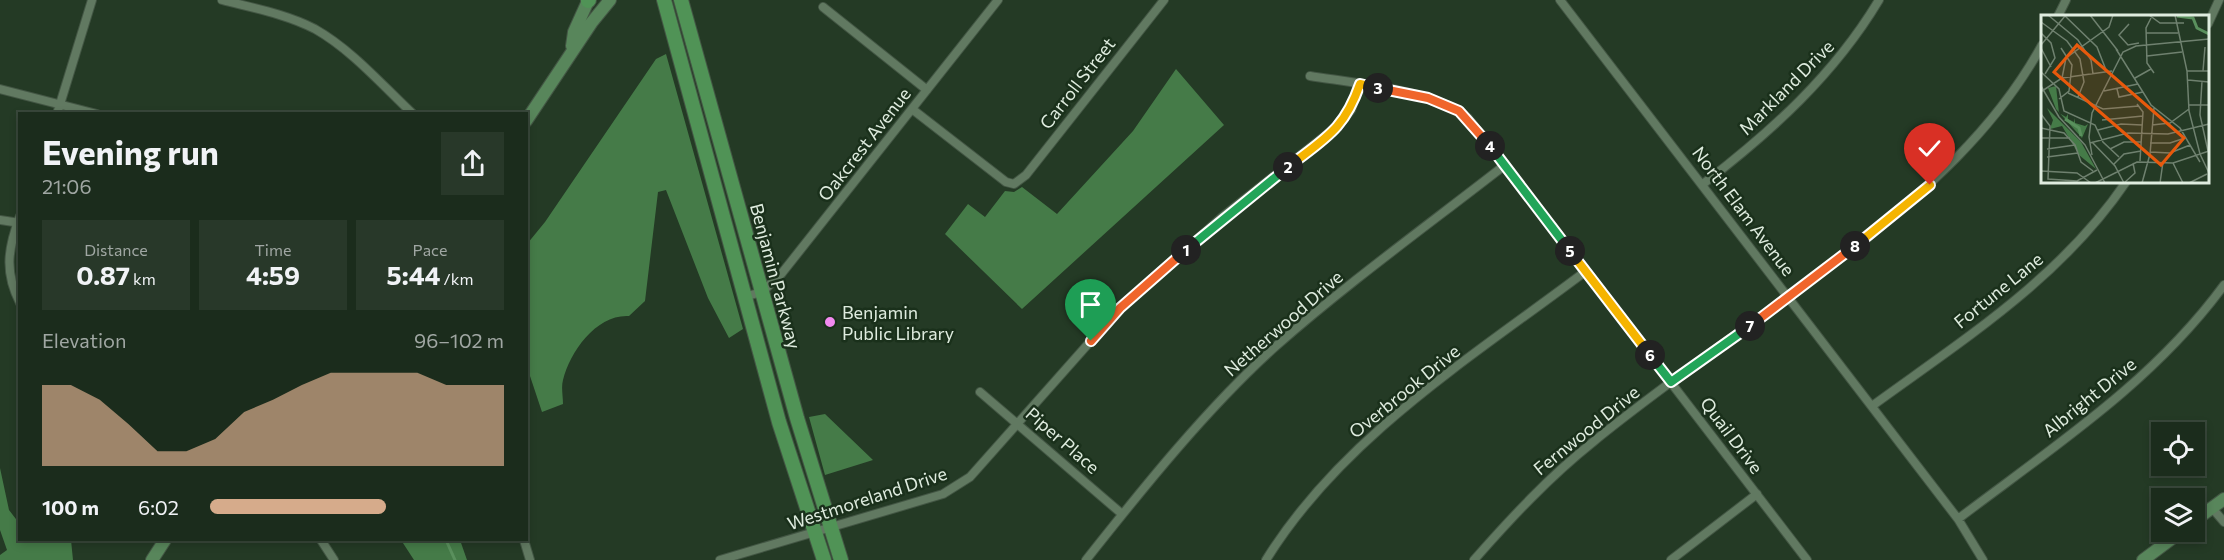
<!DOCTYPE html>
<html lang="en">
<head>
<meta charset="utf-8">
<style>
	:root { --surface:#1b2c1c; --page:#283829; --text:#f1f3f6; --muted:#a0a7a3; --line:#39483b; --accent:#d6ab8b }
	body { margin:0; font-family:Commissioner,sans-serif; background:var(--page); color:var(--text); height:100vh; display:flex; flex-direction:column; font-size:22px; white-space:nowrap }
	* { box-sizing:border-box; margin:0 }
	p { font-size:20px; color:var(--muted) }
	.icon { flex:none; width:33px; height:33px; fill:none; stroke:currentColor; stroke-width:2; stroke-linecap:round; stroke-linejoin:round }
	.map { position:relative; flex:1; overflow:hidden }
	.drawer { position:absolute; left:18px; top:112px; width:510px; height:429px; display:flex; flex-direction:column; background:var(--surface); border-radius:0px; box-shadow:0 3px 9px #0003,0 0 0 2px var(--line) }
	.drawer>* { flex:none }
	.fabs { position:absolute; left:2151px; top:422px; display:grid; gap:12px }
	.fabs a { display:grid; place-items:center; width:54px; height:54px; border-radius:0px; background:var(--surface); box-shadow:0 3px 9px #0003,0 0 0 2px var(--line); font-size:30px }
	.pin { position:absolute; display:grid; place-items:center; width:51px; height:51px; color:#fff; margin:-62px -26px; border-radius:50% 50% 50% 0; rotate:-45deg; box-shadow:0 0 6px #0007 }
	.pin .icon { rotate:45deg }
	.km { position:absolute; width:30px; height:30px; margin:-15px; border-radius:50%; background:#222; color:#fff; font-size:16px; line-height:30px; text-align:center }
	.round { display:grid; place-items:center; flex:none; width:63px; height:63px; border-radius:0px; background:var(--page) }
	.head { display:flex; align-items:center; justify-content:space-between; height:102px; padding:0 24px }
	h1 { font-size:33px; font-weight:700; line-height:45px }
	.metrics { display:grid; grid-template-columns:repeat(3,1fr); gap:9px; height:102px; padding:6px 24px }
	.metrics div { display:grid; align-content:center; border-radius:0px; background:var(--page); text-align:center }
	.metrics b { font-size:26px; font-weight:700 }
	.metrics small { font-size:16px; font-weight:400 }
	.metrics p { font-size:16px }
	.chart { height:168px; padding:12px 24px }
	.chart p { display:flex; justify-content:space-between }
	.chart svg { width:100%; height:108px; margin-top:6px; fill:var(--accent); opacity:.7 }
	ul { padding:0 24px; list-style:none; font-size:20px }
	li { display:grid; grid-template-columns:96px 72px 1fr; align-items:center; height:45px }
	li i { height:15px; border-radius:8px; background:var(--accent) }
	.map>svg:first-child { display:block }
	.forest { fill:#457b48 }
	.lines { fill:none; stroke-linecap:round; stroke-linejoin:round }
	.stream { stroke:#5a905d; stroke-width:3 }
	.street-casing { stroke:#435644; stroke-width:10 }
	.secondary-casing { stroke:#435644; stroke-width:14 }
	.primary-casing { stroke:#435644; stroke-width:16 }
	.street { stroke:#617961; stroke-width:8 }
	.secondary { stroke:#58865b; stroke-width:12 }
	.primary { stroke:#509356; stroke-width:14 }
	.split-1-casing { stroke:#fff; stroke-width:12 }
	.split-2-casing { stroke:#fff; stroke-width:12 }
	.split-3-casing { stroke:#fff; stroke-width:12 }
	.split-4-casing { stroke:#fff; stroke-width:12 }
	.split-5-casing { stroke:#fff; stroke-width:12 }
	.split-6-casing { stroke:#fff; stroke-width:12 }
	.split-7-casing { stroke:#fff; stroke-width:12 }
	.split-8-casing { stroke:#fff; stroke-width:12 }
	.split-9-casing { stroke:#fff; stroke-width:12 }
	.split-1 { stroke:#f0652b; stroke-width:8 }
	.split-2 { stroke:#22a559; stroke-width:8 }
	.split-3 { stroke:#f5b400; stroke-width:8 }
	.split-4 { stroke:#f0652b; stroke-width:8 }
	.split-5 { stroke:#22a559; stroke-width:8 }
	.split-6 { stroke:#f5b400; stroke-width:8 }
	.split-7 { stroke:#22a559; stroke-width:8 }
	.split-8 { stroke:#f0652b; stroke-width:8 }
	.split-9 { stroke:#f5b400; stroke-width:8 }
	.poi-dot { fill:#f38af1; stroke:#1a301b; stroke-width:2 }
	.labels { text-anchor:middle; dominant-baseline:central; stroke-width:5; stroke-linejoin:round; paint-order:stroke }
	.street-label { font-size:18px; fill:#dfecdf; stroke:#1a301b }
	.poi-label { font-size:18px; fill:#dfecdf; stroke:#1a301b; text-anchor:start }
	.inset-river { fill:none; stroke:#5a905d; stroke-width:3 }
	.inset-road { fill:none; stroke:#6f816f; stroke-width:1.5 }
	.view { fill:#e8590c; fill-opacity:0.15; stroke:#e8590c; stroke-width:3 }
	.inset-edge { fill:none; stroke:#dfecdf; stroke-width:3 }
</style>
</head>
<body>
<div class="map">
<svg width="2224" height="560" viewBox="0 0 2224 560">
	<rect width="100%" height="100%" fill="#243a25"/>
	<path class="forest" d="M666 54 743 329 729 338 708 298 666 190 658 192 645 301 629 316C597 314 570 351 563 380 561 387 563 396 563 404L542 412 527 367V244L545 222 656 59Z
		M1176 69 1224 125 1022 309 945 234 968 204 985 217 1005 191 1014 192 1022 187 1057 214 1133 131Z
		M825 414 873 460 825 475 809 417Z
		M0 468 9 510 19 523 20 540H71L73 560H0V555L7 550 0 530Z
		M401 540H460L467 560H414Z"/>
	<g class="lines">
		<path class="stream" d="M446 540 455 560"/>
		<g class="street-casing">
			<path id="street" d="M222 0C253 8 286 14 315 29 352 50 382 85 413 114
				M1560 0 1958 519 1983 560
				M823 7 927 90
				M2058 16 2066 0
				M2208 24 2219 0
				M1310 76C1353 83 1435 90 1468 118L1807 560
				M0 89 97 114
				M912 109 1006 182 1014 184 1026 175 1164 0
				M57 114 92 0
				M1703 184C1772 131 1834 75 1879 0
				M20 216C8 248 4 272 20 303
				M0 220 20 223
				M747 296 762 292 782 273 998 0
				M980 392 1122 514
				M1872 406C1964 339 2061 278 2126 182
				M2212 508 2224 522
				M1958 519C2053 447 2153 382 2224 285
				M321 540 334 560
				M524 540 530 560
				M720 560 943 494 970 477 1120 308 1221 218 1340 124 1351 110 1360 84
				M1086 560C1143 488 1208 407 1276 346 1349 282 1428 225 1505 165
				M1266 560C1342 437 1472 357 1586 271
				M1474 560C1511 518 1549 477 1593 442 1675 375 1764 317 1848 252 1923 193 1995 131 2042 45
				M1671 560 1757 494"/>
		</g>
		<g class="secondary-casing">
			<path id="secondary" d="M572 46 574 32 588 1
				M526 121 592 22 610 0
				M2194 521 2224 499
				M152 560 165 540
				M2143 560 2182 531"/>
		</g>
		<g class="primary-casing">
			<path id="primary" d="M664 0 779 422 824 560
				M681 0 797 418 841 560
				M588 1 589 0"/>
		</g>
		<use href="#street" class="street"/>
		<use href="#secondary" class="secondary"/>
		<use href="#primary" class="primary"/>
	</g>
	<g class="lines">
		<g class="split-1-casing">
			<path id="split-1" d="M1091 341 1120 308 1186 250"/>
		</g>
		<g class="split-2-casing">
			<path id="split-2" d="M1186 250 1288 167"/>
		</g>
		<g class="split-3-casing">
			<path id="split-3" d="M1288 167C1325 138 1344 130 1360 84L1378 88"/>
		</g>
		<g class="split-4-casing">
			<path id="split-4" d="M1378 88 1428 98 1459 111 1490 146"/>
		</g>
		<g class="split-5-casing">
			<path id="split-5" d="M1490 146 1570 251"/>
		</g>
		<g class="split-6-casing">
			<path id="split-6" d="M1570 251 1650 355"/>
		</g>
		<g class="split-7-casing">
			<path id="split-7" d="M1650 355 1671 382 1750 326"/>
		</g>
		<g class="split-8-casing">
			<path id="split-8" d="M1750 326 1855 246"/>
		</g>
		<g class="split-9-casing">
			<path id="split-9" d="M1855 246 1930 185"/>
		</g>
		<use href="#split-1" class="split-1"/>
		<use href="#split-2" class="split-2"/>
		<use href="#split-3" class="split-3"/>
		<use href="#split-4" class="split-4"/>
		<use href="#split-5" class="split-5"/>
		<use href="#split-6" class="split-6"/>
		<use href="#split-7" class="split-7"/>
		<use href="#split-8" class="split-8"/>
		<use href="#split-9" class="split-9"/>
	</g>
	<circle class="poi-dot" cx="830" cy="322" r="6"/>
	<g class="labels">
		<g class="street-label">
			<text transform="translate(1077 83) rotate(-52)">Carroll Street</text>
			<text transform="translate(1786 87) rotate(-45)">Markland Drive</text>
			<text transform="translate(864 144) rotate(-52)">Oakcrest Avenue</text>
			<text transform="translate(1744 211) rotate(53)">North Elam Avenue</text>
			<text transform="translate(776 276) rotate(75)">Benjamin Parkway</text>
			<text transform="translate(1998 290) rotate(-39)">Fortune Lane</text>
			<text transform="translate(1283 323) rotate(-41)">Netherwood Drive</text>
			<text transform="translate(1404 391) rotate(-39)">Overbrook Drive</text>
			<text transform="translate(2089 397) rotate(-39)">Albright Drive</text>
			<text transform="translate(1586 430) rotate(-39)">Fernwood Drive</text>
			<text transform="translate(1732 435) rotate(53)">Quail Drive</text>
			<text transform="translate(1063 440) rotate(41)">Piper Place</text>
			<text transform="translate(867 498) rotate(-18)">Westmoreland Drive</text>
		</g>
		<g class="poi-label">
			<text x="842" y="312">Benjamin<tspan x="842" dy="21">Public Library</tspan></text>
		</g>
	</g>
	<g transform="translate(2041 15)">
		<rect width="168" height="168" fill="#243a25"/>
		<path d="M15 71 18 98 25 102 27 99V104L33 107 34 103V108L44 111 47 109 41 123 15 94 7 73ZM6 93 40 127 55 154 38 140 21 111 9 114 12 105Z" fill="#457b48"/>
		<path class="inset-river" d="M136 1 152 3 156 13 168 19M24 104 38 113 40 121"/>
		<path class="inset-road" d="M7 0 37 25 50 45 52 59M23 0 56 32 65 55M49 0 77 36M108 0 119 8H143M134 0 146 56 148 96 159 139 168 158M110 3 105 13 106 48 113 58M0 7 26 26 39 44 43 67 37 82M88 9 78 20 87 30 98 28M0 18 10 28 14 43 4 59M105 18H137M0 30 24 1M0 33 10 52M75 34 110 90 139 113 159 147M106 41 141 37M146 56H168M162 56 164 32M0 57 18 74 23 96 54 110 62 127 78 142M21 63 25 43 68 12 72 0M94 63 110 54M147 65 168 67M161 66 159 100 167 136M0 71 18 102 44 130 64 168M76 74 78 82 102 77M1 76 21 63 71 56M63 76 97 69M27 78 62 94 98 91M18 84 28 76 31 50 20 33M96 89 102 97 99 146M148 90H168M0 99 9 111 7 164 36 166 56 155M61 105 102 101M111 110 129 108 148 94M0 113 23 118 34 130 40 147 52 156M57 115 80 109 101 110M0 123H29M51 127 74 151 83 168M49 128 87 118 127 119 168 109M109 128H129L144 123M6 134 34 130M69 134 83 127H100M109 137 129 138 149 130M51 140 48 122 51 98 82 37 95 31 168 24M6 142 37 138M132 148 142 168M73 149 83 139 100 136M0 156 36 158 50 168M54 168 96 147 132 148 168 136M83 168 94 158 92 148M101 168 109 139 113 93M119 168 122 147M148 168 166 159"/>
		<path class="view" d="M36 30 143 123 120 150 13 57Z"/>
		<rect width="168" height="168" class="inset-edge"/>
	</g>
</svg>
<div class="fabs">
<a><svg class="icon" aria-label="locate" viewBox="0 0 24 24"><circle cx="12" cy="12" r="6"/><path d="M12 2v4M12 18v4M2 12h4M18 12h4"/></svg></a>
<a><svg class="icon" aria-label="layers" viewBox="0 0 24 24"><path d="M12 4l9 5-9 5-9-5zM3 14l9 5 9-5"/></svg></a>
</div>
<div class="pin" style="left:1091px;top:341px;background:#1e9e55"><svg class="icon" aria-label="arrive" viewBox="0 0 24 24"><path d="M6 21V4h12l-3 4 3 4H6"/></svg></div>
<div class="pin" style="left:1930px;top:185px;background:#d93025"><svg class="icon" aria-label="check" viewBox="0 0 24 24"><path d="M5 12l5 5 9-10"/></svg></div>
<b class="km" style="left:1186px;top:250px">1</b>
<b class="km" style="left:1288px;top:167px">2</b>
<b class="km" style="left:1378px;top:88px">3</b>
<b class="km" style="left:1490px;top:146px">4</b>
<b class="km" style="left:1570px;top:251px">5</b>
<b class="km" style="left:1650px;top:355px">6</b>
<b class="km" style="left:1750px;top:326px">7</b>
<b class="km" style="left:1855px;top:246px">8</b>
<section class="drawer">
<div class="head"><div><h1>Evening run</h1><p>21:06</p></div><a class="round"><svg class="icon" aria-label="share" viewBox="0 0 24 24"><path d="M12 15V3M7 8l5-5 5 5M5 13v7h14v-7"/></svg></a></div>
<div class="metrics">
<div><p>Distance</p><b>0.87<small> km</small></b></div>
<div><p>Time</p><b>4:59</b></div>
<div><p>Pace</p><b>5:44<small> /km</small></b></div>
</div>
<div class="chart"><p><span>Elevation</span>96–102 m</p>
<svg viewBox="0 0 160 44" preserveAspectRatio="none"><path d="M0 44V11L10 11L20 17L30 27L40 38L50 38L60 33L70 22L80 17L90 11L100 6L110 6L120 6L130 6L140 11L150 11L160 11V44z"/></svg>
</div>
<ul>
<li><b>100 m</b>6:02<i style="width:60%"></i></li>
</ul>
</section>
</div>
</body>
</html>
